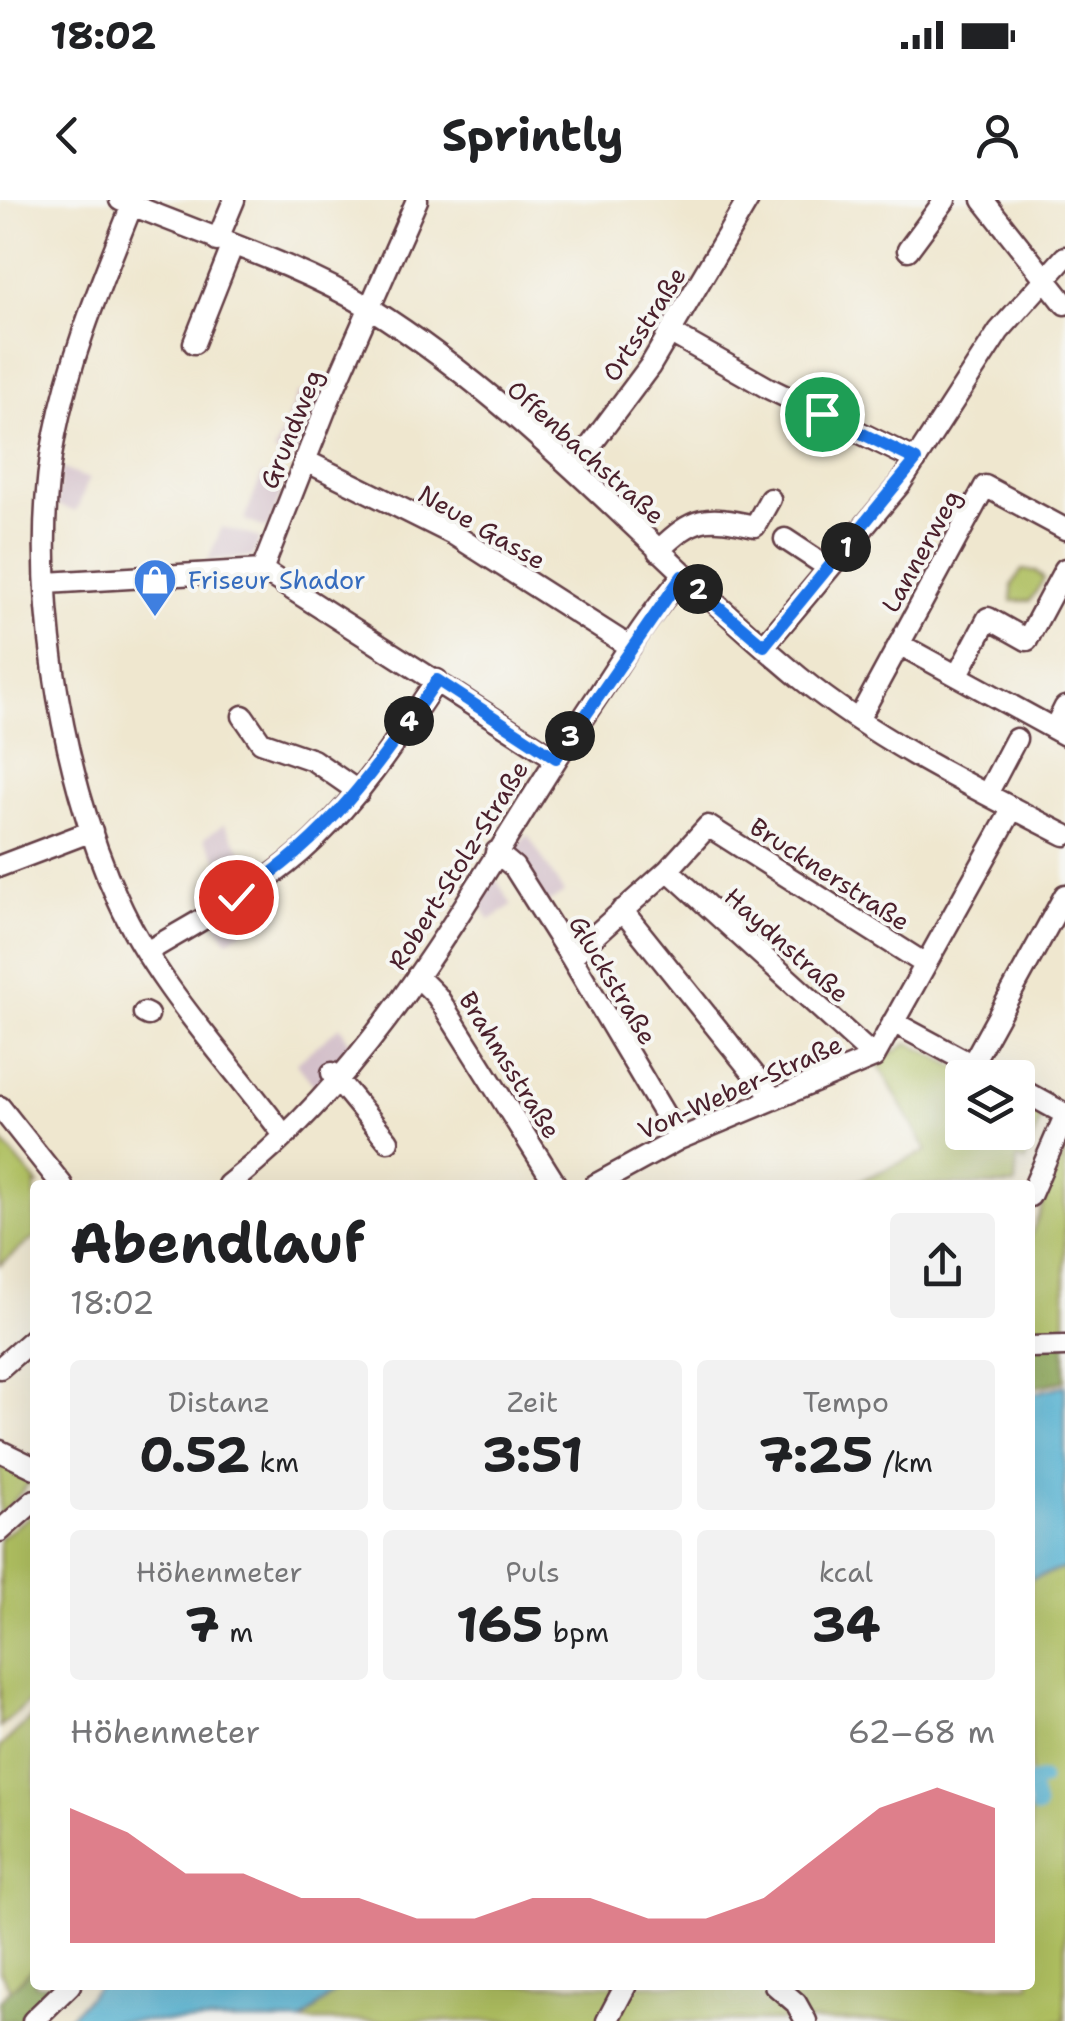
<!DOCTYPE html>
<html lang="de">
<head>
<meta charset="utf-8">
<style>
	:root { --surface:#fff; --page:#f2f2f2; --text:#202124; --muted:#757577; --accent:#d1495b }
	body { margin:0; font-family:"Shantell Sans",sans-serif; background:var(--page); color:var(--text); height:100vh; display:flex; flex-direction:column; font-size:38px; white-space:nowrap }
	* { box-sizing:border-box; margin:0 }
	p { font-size:32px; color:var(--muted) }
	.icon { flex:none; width:55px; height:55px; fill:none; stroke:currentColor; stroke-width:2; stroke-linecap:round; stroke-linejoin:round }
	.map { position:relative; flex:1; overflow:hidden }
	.sheet { position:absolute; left:30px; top:980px; width:1005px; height:810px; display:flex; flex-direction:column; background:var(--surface); border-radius:10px; box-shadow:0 10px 40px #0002 }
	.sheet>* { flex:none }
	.buttons { position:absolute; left:945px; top:860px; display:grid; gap:20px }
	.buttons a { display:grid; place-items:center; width:90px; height:90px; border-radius:10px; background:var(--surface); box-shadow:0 10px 40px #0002; font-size:50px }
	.pin { position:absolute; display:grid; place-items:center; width:85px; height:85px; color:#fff; margin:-42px; border:5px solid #fff; border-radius:50%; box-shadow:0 2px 10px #0007 }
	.km { position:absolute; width:50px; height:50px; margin:-25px; border-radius:50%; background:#222; color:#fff; font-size:28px; line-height:50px; text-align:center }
	.round { display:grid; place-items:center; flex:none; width:105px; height:105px; border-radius:10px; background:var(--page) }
	.summary { display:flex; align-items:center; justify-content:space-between; height:170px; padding:0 40px }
	h1 { font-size:55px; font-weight:700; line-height:75px }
	.metrics { display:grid; grid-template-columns:repeat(3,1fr); gap:15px; height:170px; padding:10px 40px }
	.metrics div { display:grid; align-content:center; border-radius:10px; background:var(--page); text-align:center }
	.metrics b { font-size:50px; font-weight:700 }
	.metrics small { font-size:28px; font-weight:400 }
	.metrics p { font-size:28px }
	.chart { height:280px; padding:20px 40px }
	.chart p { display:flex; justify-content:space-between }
	.chart svg { width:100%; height:180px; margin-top:10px; fill:var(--accent); opacity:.7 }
	.status { display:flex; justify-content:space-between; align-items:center; height:70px; padding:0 50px; background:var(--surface); direction:ltr }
	.status svg { height:28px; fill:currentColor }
	header { display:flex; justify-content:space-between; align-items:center; height:130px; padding:0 40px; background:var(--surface); font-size:45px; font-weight:700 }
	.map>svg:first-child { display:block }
	.industrial { fill:#d2bdc8 }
	.green { fill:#afbf61; stroke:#7c6f46; stroke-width:2.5 }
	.forest { fill:#8ba657; stroke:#6a6241; stroke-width:2.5 }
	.water { fill:#56b5d5; stroke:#506a80; stroke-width:2.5 }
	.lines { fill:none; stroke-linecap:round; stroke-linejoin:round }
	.canal { stroke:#56b5d5; stroke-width:15 }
	.minor-casing { stroke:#633d44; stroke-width:25 }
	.minor { stroke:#fff; stroke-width:20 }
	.route-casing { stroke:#fff; stroke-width:20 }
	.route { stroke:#1a73e8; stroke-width:12 }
	.labels { text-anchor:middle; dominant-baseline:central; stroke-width:8; stroke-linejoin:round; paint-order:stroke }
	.street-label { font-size:25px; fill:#4a1f2b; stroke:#f6f6f2 }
	.shop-label { font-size:25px; fill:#366cbe; stroke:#f6f6f2; text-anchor:start }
</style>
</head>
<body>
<div class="status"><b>18:02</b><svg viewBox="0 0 49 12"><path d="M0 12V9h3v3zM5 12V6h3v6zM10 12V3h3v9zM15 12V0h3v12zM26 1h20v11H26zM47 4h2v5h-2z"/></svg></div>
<header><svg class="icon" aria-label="back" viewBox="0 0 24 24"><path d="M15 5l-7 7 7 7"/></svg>Sprintly<svg class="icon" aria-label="person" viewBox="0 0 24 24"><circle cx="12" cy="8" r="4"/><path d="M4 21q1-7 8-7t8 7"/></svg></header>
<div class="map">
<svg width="1065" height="1821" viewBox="0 0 1065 1821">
	<rect width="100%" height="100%" fill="#f6f6f2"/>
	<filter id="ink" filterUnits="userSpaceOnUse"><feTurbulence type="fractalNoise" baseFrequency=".01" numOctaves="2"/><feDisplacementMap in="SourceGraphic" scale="20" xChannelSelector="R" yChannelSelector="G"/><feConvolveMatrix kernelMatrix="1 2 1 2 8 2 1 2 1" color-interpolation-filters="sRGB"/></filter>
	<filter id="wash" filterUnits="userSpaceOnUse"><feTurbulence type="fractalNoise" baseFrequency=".0048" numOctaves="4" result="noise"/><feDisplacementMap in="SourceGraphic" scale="40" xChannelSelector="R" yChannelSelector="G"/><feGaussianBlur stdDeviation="2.25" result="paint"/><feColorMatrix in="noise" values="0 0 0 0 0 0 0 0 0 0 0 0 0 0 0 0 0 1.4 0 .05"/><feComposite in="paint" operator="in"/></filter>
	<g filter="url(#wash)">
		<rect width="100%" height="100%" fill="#efe7cf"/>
		<path class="industrial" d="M298 192 319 200 295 261 274 252Z
			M61 268 89 279 76 312 57 305Z
			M262 274 285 283 268 329 244 320Z
			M222 327 260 338 252 357 208 360Z
			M224 624 254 669 233 683 204 638Z
			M528 635 564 693 546 704 511 651Z
			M494 676 512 705 490 720 478 702Z
			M248 703 259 720 227 741 216 723Z
			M340 826 354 849 316 888 296 863Z"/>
		<path class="green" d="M1022 370 1036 371 1044 379 1030 401H1012V385Z
			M909 843 976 877 962 878V932H1018V899L1043 912 1025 962 1017 959 1015 985H850L927 951 877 862Z
			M0 939 39 985H35V1037L0 1065Z
			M1065 947V1136L1030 1137V1037Z
			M0 1263 32 1280 0 1316V1262Z
			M35 1312V1497L0 1527V1338Z
			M1065 1368V1821H302L342 1785H1030V1379Z
			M35 1514V1767L11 1790 0 1772V1547Z"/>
		<path class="forest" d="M1065 1139V1181L1030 1188V1141Z
			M35 1767V1785H62L26 1821H0V1800Z"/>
		<path class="water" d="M1065 1185V1368L1030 1379V1194Z
			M100 1785H342L302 1821H65Z"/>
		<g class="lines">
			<path class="canal" d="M1037 1608 1031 1582 1042 1580"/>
		</g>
	</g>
	<g filter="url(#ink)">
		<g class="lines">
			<g class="minor-casing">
				<path id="minor" d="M120 0C200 34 296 63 370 108 530 208 655 357 799 477 879 542 974 588 1065 635
					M983 0 1065 104
					M132 5C102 81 71 153 55 234 27 371 59 573 118 700 155 783 229 861 283 934
					M217 41 234 0
					M908 50 945 0
					M671 133 768 188 916 260
					M194 143 232 47
					M304 260 453 334 630 447
					M573 269 650 166 748 0
					M785 339 829 368
					M658 351C694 316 705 315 755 326L770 299
					M262 370 329 200 417 0
					M47 383 262 370 555 558
					M899 444 1065 535
					M764 446 900 284 999 131 1065 57
					M957 476 988 418 1027 440 1065 369
					M243 516 261 542 313 560 359 592
					M858 520 985 286 1065 329
					M1054 529 1065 507
					M987 594 1016 539
					M496 652 514 667 571 757 679 939
					M0 666 92 631
					M668 670 874 857
					M622 710 773 898
					M147 752C203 718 267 686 314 640 363 593 399 536 437 480
					M571 757 668 670 708 626 925 764
					M417 776 437 796 556 985
					M144 813 148 815
					M893 822 997 878
					M972 864 1065 695
					M332 873 388 941
					M1018 888 1065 914
					M0 907 62 985
					M228 985C393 857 484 663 599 494 625 454 651 412 683 376
					M595 985 679 939 874 857 1013 608
					M1030 996 1065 916
					M1030 1147 1065 1146
					M0 1168 35 1137
					M0 1251 35 1268
					M0 1331 35 1300
					M775 1785 796 1803 806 1821
					M33 1821 70 1785
					M607 1821 626 1785"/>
			</g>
			<use href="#minor" class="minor"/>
		</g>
	</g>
	<g class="lines" filter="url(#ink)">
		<g class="route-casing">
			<path id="route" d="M236 697C326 643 380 564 437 480L556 558 682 376 764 446 916 260 822 214"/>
		</g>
		<use href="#route" class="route"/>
	</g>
	<defs>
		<g id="shop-pin" transform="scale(2.25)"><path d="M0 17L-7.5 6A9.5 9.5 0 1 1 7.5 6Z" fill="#3f7fe0" stroke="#f6f6f2"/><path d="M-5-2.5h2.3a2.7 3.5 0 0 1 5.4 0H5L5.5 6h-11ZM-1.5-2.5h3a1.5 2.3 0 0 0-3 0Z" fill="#fff"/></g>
	</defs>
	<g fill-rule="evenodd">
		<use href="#shop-pin" x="155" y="380"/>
	</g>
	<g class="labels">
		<g class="street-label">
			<text transform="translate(644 124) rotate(-57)">Ortsstraße</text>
			<text transform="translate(291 229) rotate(-68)">Grundweg</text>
			<text transform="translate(586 252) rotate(42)">Offenbachstraße</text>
			<text transform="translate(482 327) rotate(30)">Neue Gasse</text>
			<text transform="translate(921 351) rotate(-61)">Lannerweg</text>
			<text transform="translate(458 665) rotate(-58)">Robert-Stolz-Straße</text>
			<text transform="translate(830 674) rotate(33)">Brucknerstraße</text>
			<text transform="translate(787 745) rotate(42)">Haydnstraße</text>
			<text transform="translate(613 780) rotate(59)">Gluckstraße</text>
			<text transform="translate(510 865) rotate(58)">Brahmsstraße</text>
			<text transform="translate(740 887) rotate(-24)">Von-Weber-Straße</text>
		</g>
		<g class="shop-label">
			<text x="188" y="380">Friseur Shador</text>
		</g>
	</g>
</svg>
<div class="buttons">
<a><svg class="icon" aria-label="layers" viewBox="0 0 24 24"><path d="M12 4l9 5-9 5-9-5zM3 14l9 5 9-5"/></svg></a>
</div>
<div class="pin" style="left:822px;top:214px;background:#1e9e55"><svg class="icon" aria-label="arrive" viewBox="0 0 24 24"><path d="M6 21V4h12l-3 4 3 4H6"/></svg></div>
<div class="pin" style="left:236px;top:697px;background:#d93025"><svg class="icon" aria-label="check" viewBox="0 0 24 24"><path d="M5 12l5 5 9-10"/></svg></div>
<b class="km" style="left:846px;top:347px">1</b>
<b class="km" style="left:698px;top:389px">2</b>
<b class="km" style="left:570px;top:536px">3</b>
<b class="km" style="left:409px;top:521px">4</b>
<section class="sheet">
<div class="summary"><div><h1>Abendlauf</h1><p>18:02</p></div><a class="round"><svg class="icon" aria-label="share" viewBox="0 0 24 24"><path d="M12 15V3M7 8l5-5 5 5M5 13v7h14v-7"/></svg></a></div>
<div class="metrics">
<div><p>Distanz</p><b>0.52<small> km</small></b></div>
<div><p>Zeit</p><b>3:51</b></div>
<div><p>Tempo</p><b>7:25<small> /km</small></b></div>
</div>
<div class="metrics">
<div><p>Höhenmeter</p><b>7<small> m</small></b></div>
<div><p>Puls</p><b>165<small> bpm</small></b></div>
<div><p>kcal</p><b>34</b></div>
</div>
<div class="chart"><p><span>Höhenmeter</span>62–68 m</p>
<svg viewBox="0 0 160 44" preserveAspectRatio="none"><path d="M0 44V11L10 17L20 27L30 27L40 33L50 33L60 38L70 38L80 33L90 33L100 38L110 38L120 33L130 22L140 11L150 6L160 11V44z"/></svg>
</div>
</section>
</div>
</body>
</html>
